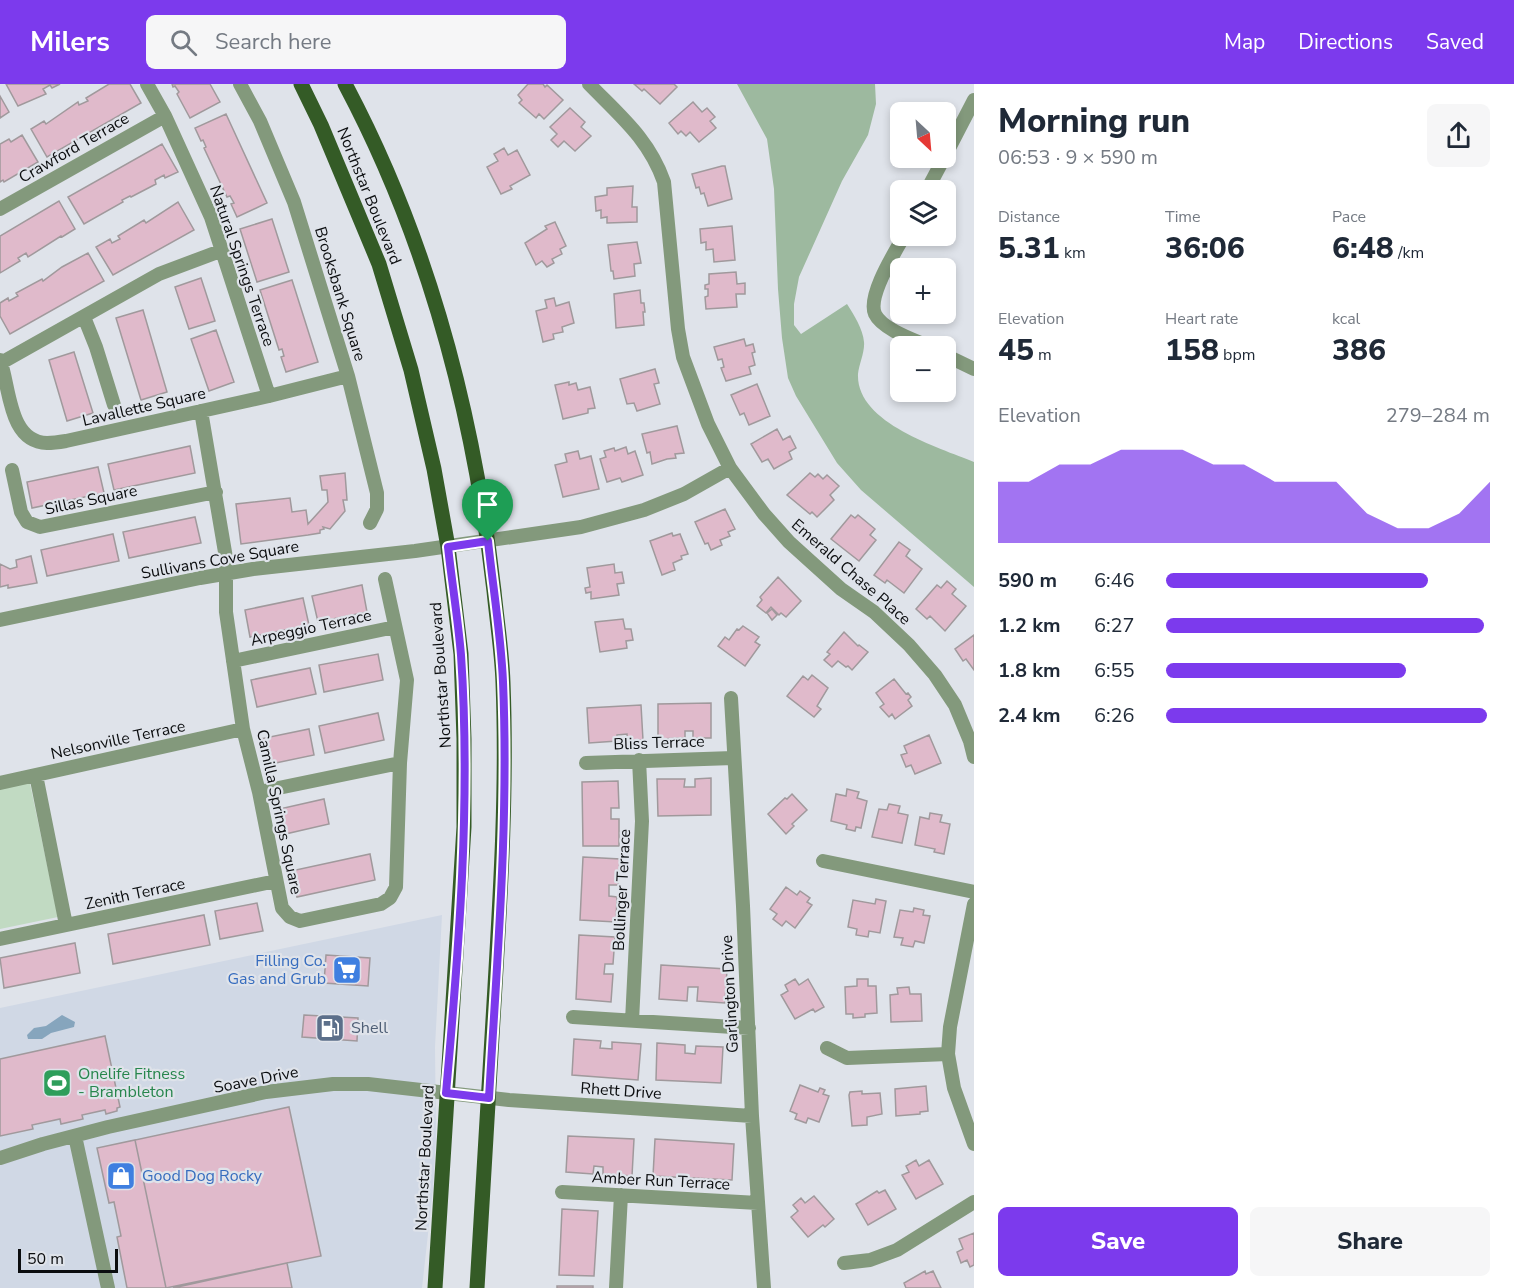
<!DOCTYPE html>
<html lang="en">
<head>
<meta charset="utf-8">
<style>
	:root { --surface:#fff; --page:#f6f6f7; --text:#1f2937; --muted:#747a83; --accent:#7c3aed }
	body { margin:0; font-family:"Nunito Sans",sans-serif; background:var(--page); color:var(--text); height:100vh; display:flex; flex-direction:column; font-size:22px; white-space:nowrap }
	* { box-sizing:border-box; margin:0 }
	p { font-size:20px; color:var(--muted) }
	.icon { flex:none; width:33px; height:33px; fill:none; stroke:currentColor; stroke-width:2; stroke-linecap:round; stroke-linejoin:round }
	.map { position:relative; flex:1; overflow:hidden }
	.side { display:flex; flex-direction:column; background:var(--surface); width:540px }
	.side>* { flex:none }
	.needle { width:39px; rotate:154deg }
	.buttons { position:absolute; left:890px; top:18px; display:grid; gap:12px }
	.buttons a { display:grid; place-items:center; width:66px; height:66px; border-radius:9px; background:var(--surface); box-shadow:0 3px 9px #0003; font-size:30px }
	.scale { position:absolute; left:18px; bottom:15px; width:100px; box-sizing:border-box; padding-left:6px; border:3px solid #0b0d0f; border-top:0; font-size:16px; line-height:21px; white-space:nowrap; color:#0b0d0f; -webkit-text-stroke:4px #dfe3ea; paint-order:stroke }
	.pin { position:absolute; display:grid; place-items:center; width:51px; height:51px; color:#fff; margin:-62px -26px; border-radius:50% 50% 50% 0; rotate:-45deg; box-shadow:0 0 6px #0007 }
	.pin .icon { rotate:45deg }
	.round { display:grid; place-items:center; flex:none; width:63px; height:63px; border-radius:9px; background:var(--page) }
	.headline { display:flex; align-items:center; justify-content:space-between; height:102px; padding:0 24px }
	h1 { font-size:33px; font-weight:800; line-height:45px }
	.metrics { display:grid; grid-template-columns:repeat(3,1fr); gap:9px; height:102px; padding:6px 24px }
	.metrics div { display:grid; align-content:center }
	.metrics b { font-size:30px; font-weight:800 }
	.metrics small { font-size:16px; font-weight:400 }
	.metrics p { font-size:16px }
	.chart { height:168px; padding:12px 24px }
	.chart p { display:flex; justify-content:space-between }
	.chart svg { width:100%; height:108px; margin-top:6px; fill:var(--accent); opacity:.7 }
	.action { display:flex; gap:12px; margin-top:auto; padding:12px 24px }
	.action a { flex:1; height:69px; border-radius:9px; background:var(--accent); color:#fff; font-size:24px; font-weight:800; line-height:69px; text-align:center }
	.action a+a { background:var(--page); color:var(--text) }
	ul { padding:0 24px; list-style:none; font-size:20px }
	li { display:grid; grid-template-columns:96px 72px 1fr; align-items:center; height:45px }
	li i { height:15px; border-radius:8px; background:var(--accent) }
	header { display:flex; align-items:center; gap:36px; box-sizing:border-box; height:84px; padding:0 30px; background:var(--accent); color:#fff }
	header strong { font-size:28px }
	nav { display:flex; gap:33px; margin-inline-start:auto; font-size:21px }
	.search { width:420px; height:54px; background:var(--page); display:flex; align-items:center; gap:15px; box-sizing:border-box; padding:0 21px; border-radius:9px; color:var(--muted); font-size:22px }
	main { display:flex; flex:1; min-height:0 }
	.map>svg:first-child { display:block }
	.built { fill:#d0d8e5 }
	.green { fill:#c1dac2 }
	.forest { fill:#9db99f }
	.water { fill:#86a5bd }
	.building { fill:#e0bacb; stroke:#a0999c; stroke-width:1.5 }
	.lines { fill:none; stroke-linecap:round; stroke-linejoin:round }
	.minor { stroke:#83997c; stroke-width:14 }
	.primary { stroke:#345b26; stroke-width:15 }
	.route-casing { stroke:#fff; stroke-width:12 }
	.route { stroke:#7c3aed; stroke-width:8 }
	.labels { text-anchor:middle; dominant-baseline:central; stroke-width:4.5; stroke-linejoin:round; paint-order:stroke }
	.street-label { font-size:16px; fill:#0b0d0f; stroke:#dfe3ea }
	.shop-label { font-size:16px; fill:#366cbe; stroke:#dfe3ea; text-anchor:end }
	.service-label { font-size:16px; fill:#4e5e75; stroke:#dfe3ea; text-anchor:start }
	.leisure-label { font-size:16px; fill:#27864d; stroke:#dfe3ea; text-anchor:start }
</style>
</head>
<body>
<header>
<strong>Milers</strong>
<div class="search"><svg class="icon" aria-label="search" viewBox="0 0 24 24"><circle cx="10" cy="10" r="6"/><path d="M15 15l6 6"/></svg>Search here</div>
<nav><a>Map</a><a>Directions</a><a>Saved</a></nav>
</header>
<main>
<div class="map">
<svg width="974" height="1204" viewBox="0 0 974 1204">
	<rect width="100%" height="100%" fill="#dfe3ea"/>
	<path class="built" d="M442 831 435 963 436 1052 433 1105 422 1204H0V924Z"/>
	<path class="green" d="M29 695 58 833 0 845V701Z"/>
	<path class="forest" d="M737 0H875L876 20 868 51 842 97 799 193 794 220V241L801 250 847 220C854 231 863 245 864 258 865 268 859 280 858 290 856 339 938 363 974 378V503L861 406 837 379 796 312 788 294 782 254 778 205 774 105 767 55Z"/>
	<path class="water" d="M62 931 75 938 74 943 51 949 42 955H28L27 951 34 944 46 942Z"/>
	<path class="building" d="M6 0H60L52 4 50 1 43 5 46 10 18 22Z
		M109 0H130L141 19 47 73 31 45 44 37 46 40 78 18 79 21 88 17 86 14Z
		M172 0H210L220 18 190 34 177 10 179 8 175 2 173 3Z
		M528 0H543L545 3 547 1 563 16 544 35 539 30 536 34 519 19 522 16 518 11Z
		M634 0H674L677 3 660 20 644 5 642 7Z
		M0 12 9 28 0 34Z
		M693 18 702 28 707 24 715 33 710 37 716 44 699 58 690 48 686 52 681 47 678 50 669 39Z
		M570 24 585 38 581 43 591 52 575 67 564 57 558 63 551 56 557 50 550 43Z
		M226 30 267 119 237 133 231 120 234 119 230 112 227 113 204 64 206 63 203 56 201 57 195 44Z
		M22 51 38 78 4 98 3 96 0 98V60L9 55 11 58Z
		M162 60 178 88 165 94 164 91 155 96 156 100 131 113 130 112 122 116 123 118 84 140 68 113Z
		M504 64 508 71 517 66 530 91 510 102 512 105 501 110 487 83 498 77 494 70Z
		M722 82H725L732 115 708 122 704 109 701 110 699 103 696 104 692 90Z
		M633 102 632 123H637V138L607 139V133L601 134V126L596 127 595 113 607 111V104Z
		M59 117 75 145 62 153 61 152 28 173 26 169 18 174 20 177 0 189V152Z
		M178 118 194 146 113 191 96 163 110 155 112 159 120 155 118 152 144 136 146 139Z
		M272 135 289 188 257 198 240 145Z
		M555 138 566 162 560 165 562 170 552 175 554 179 547 183 542 177 536 181 525 159 547 145 545 142Z
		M732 142 735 176 714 178 713 165 706 166V158L701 159 700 145Z
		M637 158 641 179 634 180 635 192 614 195 613 187H611L608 161Z
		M88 169 104 197 10 250 0 232V219L8 214 9 217 18 212 16 209 42 195 43 197 62 183Z
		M736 188 737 200 745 199V210H736L737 223 706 225 705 213 708 212V205H705V201L709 200V190Z
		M201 194 215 237 189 245 175 203Z
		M292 196 318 278 286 288 281 273 284 272 282 265 279 266 260 206Z
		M640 206 641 219H644L645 228H643L644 241 616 244 614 210Z
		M554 214 556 222 569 218 574 239 562 243 563 248 553 250 554 255 543 258 536 227 547 224 545 216Z
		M143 226 167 308 141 316 116 234Z
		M216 246 234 298 209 307 191 255Z
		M744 255 746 262 753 260 755 268 752 269 755 281 749 283 751 290 726 297 721 284 724 283 722 275 718 276 714 263Z
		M74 268 93 329 67 337 49 276Z
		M655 285 659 299 654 300 660 320 637 327 634 319 627 320 620 295Z
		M569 298V301L576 299 578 306 590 303 595 324 588 325V329L563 335 555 301Z
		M757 300 770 332 749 341 744 329 740 331 731 311Z
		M677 342 684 369 675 370 676 374 667 375 652 380 650 368 647 369 642 350Z
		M777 345 783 356 790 352 796 364 789 368 792 375 774 385 768 375 762 378 751 360Z
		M190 362 195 389 114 406 108 380Z
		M626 363 628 370 635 367 643 391 622 398 620 394 607 398 600 375 606 373 604 367 614 364 615 367Z
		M578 367 580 375 591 372 599 405 563 413 555 381 567 378 565 370Z
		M98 383 104 409 32 424 27 398Z
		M345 389 347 416H343L345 427 330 445 323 443 324 445 320 446V449L308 451 241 460 236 420 290 414 292 428 306 426 308 440 328 418 327 406H322L320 392Z
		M810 389 815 393 818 390 823 395 827 391 839 402 830 411 834 416 817 433 812 428 810 430 787 411Z
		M725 425 735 445 728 448 730 452 720 456 722 461 711 466 708 459 705 460 695 438Z
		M851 431 855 434 858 431 875 445 870 451 876 456 859 477 831 455Z
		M195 433 201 459 129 474 123 448Z
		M672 449 673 452 680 450 688 470 681 472 682 475 673 479 675 486 662 491 650 457Z
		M113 450 119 477 47 492 41 466Z
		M899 458 910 466 906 472 922 485 904 509 887 496 885 499 874 491Z
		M31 472 37 499 8 504V501L0 503V480L10 485 17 483 16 476Z
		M614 480 615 489 622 488 624 499 617 500 619 511 591 515V508L586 509 585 504 590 503 587 484Z
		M778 493 801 517 786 533 781 529 779 531 771 523 766 529 757 522 762 516 760 513Z
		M947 497 956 505 952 510 966 522 945 547 930 532 927 535 916 525 937 501 941 504Z
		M362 501 367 528 318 538 312 512Z
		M303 514 309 541 250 553 245 526Z
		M772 525 777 531 772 536 767 529Z
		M623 535 625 545H631L633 556 626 557 627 564 600 568 595 538Z
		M743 542 759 553 755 558 760 561 745 582 718 562 725 553 729 556 737 545 739 546Z
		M844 548 858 562 859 561 868 568 852 586 848 582 846 583 838 577 832 583 824 576 830 570 827 568Z
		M974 551V586L966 575 963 577 955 565Z
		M378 570 383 596 324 608 319 581Z
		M310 584 316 610 257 623 251 596Z
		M812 591 828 604 817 622 821 625 814 633 787 612 803 592 808 596Z
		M894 595 906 610 908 609 911 613 908 616 912 622 895 635 892 630 889 633 880 623 884 620 876 609Z
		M711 619V654H693V647H685V654L658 655V620Z
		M641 621 643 656 627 657V650L617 651V657L589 659 587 624Z
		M378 629 384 656 325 669 319 642Z
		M309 645 314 671 266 681 260 655Z
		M929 651 941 679 915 690 911 681 906 683 901 671 907 669 904 662Z
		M711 694V731L658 732 657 695H685L684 703H695V695Z
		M618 697 619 724H611V735H619V762H583L582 698Z
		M847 705 859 708 857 714 867 717 861 744 856 743 855 747 846 745 847 741 831 737 836 710 846 712Z
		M792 710 807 726 792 740 794 742 786 750 768 730 785 714 787 715Z
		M324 715 329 740 281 751 275 726Z
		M889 720 900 722 898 729 908 731 902 759 872 753 879 725 887 726Z
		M930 729 942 731 940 738 950 740 944 770 934 768 935 765 915 761 920 733 929 735Z
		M370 770 375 796 297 813 291 787Z
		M583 773 620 775 618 801H609V812L617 813 616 838 580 836Z
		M786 803 797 811 800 807 810 814 807 818 812 821 795 844 786 837 782 842 773 835 777 830 770 825Z
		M876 815 886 817 880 849 869 847 868 853 856 851 857 845 848 843 853 816 875 820Z
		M257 819 263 847 220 855 215 827Z
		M914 824 924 826 923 831 930 832 924 859 915 857 913 863 901 861 903 854 894 853 900 826 913 828Z
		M204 831 210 861 113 880 108 850Z
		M579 851 615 853 613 880H605L604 890H613L611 918 576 915Z
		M75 859 80 889 4 904 0 874Z
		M326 871 370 874 368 902 324 899Z
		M661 881 727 885 725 919 697 917 698 903H688L687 917 659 915Z
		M795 895 799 901 808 895 824 923 815 928 813 925 795 935 781 911 788 907 785 901Z
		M857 895H868V902H876L877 929 865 930V933L853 934V930H846L845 903 857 902Z
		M909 903 910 910H921L922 937 891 938 890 911 898 910 897 904Z
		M304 931 358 934 357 957 302 953Z
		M105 952 120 1023 117 1024V1027L106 1030 105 1026 82 1031 83 1035 61 1040 60 1035 32 1041 33 1045 0 1052V975Z
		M574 955 601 957 600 964 612 965V958L641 960 638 996 572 991Z
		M657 959 685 961V969L695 970 696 962 723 963 721 999 656 996Z
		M800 1001 818 1008 820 1004 825 1006 823 1010 829 1012 819 1038 808 1034 806 1039 795 1035 797 1030 790 1027Z
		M926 1002 928 1027 920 1028V1030L896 1032 895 1005Z
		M862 1007V1010L880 1009 882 1030 867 1033V1041L852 1042 849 1011 850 1008Z
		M289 1023 321 1172 166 1204 135 1056Z
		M568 1052 634 1055 632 1092 603 1090V1083L594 1082 593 1090 566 1088Z
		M655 1055 734 1060 732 1096 653 1092Z
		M135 1056 165 1199 166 1204H127L117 1153 121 1152 114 1118 109 1119 97 1064Z
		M916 1076 919 1082 929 1076 943 1100 916 1115 902 1091 909 1088 906 1082Z
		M885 1106 896 1125 868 1141 856 1120 877 1107 879 1109Z
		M814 1112 834 1135 825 1143 823 1141 808 1153 791 1133 798 1127 793 1121 801 1114 805 1119Z
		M562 1125 598 1127 594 1192 559 1191Z
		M974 1149V1181L970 1183 967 1176 961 1179 957 1168 963 1165 959 1155Z
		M287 1179 292 1204H173Z
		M925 1187 926 1190 933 1187 941 1204H906L904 1199Z
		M557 1202H593V1204H557Z"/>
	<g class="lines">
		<path class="minor" d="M147 0 165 32 211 133 269 312
			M240 0 260 37 294 118 348 292 377 409V425L370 439
			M589 0C620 32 649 55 664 98L678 245 683 273 708 340 730 384 764 430 789 458 841 505 874 528 909 561 935 591 955 621 970 657 974 673
			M945 72 974 16
			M927 106 944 74
			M0 125 165 32
			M904 152C895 168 867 212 875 230 882 245 914 256 928 262
			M84 233 96 263 114 321
			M945 271 974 285
			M0 276C10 302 8 358 47 359 53 359 60 358 66 357L269 312 348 292
			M1 279 159 190 223 166
			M201 327 226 474V528L243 645 259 708 282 824 290 833 300 837 381 820 390 814 396 803 400 679 407 596 385 495
			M12 386 21 428 27 438 40 443 216 408
			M0 536 200 494 253 485 415 467 581 443 644 426 684 410 730 384
			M233 577 395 543
			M731 614 743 822 752 1032 764 1204
			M586 679 733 674
			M36 691 66 841
			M0 699 243 645
			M259 708 400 679
			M823 777 974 808
			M974 820 950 943 948 970 954 1004 974 1060
			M0 855 276 797
			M573 933 749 944
			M632 937 642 737 639 676
			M827 964 847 974 948 970
			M75 1052 108 1204
			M0 1074 43 1060 108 1043 266 1008 333 1000H368L509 1016 752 1032
			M562 1108 758 1119
			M844 1179 870 1176 897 1166 974 1118
			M616 1204 621 1111"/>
		<path class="primary" d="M301 0 321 41 379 180 411 286 434 385 448 463 461 570 464 655V743L435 1204
			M345 0C428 156 474 332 494 507 497 538 502 568 503 599 507 700 501 801 495 902 489 1003 483 1103 477 1204"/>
	</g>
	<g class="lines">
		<g class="route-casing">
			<path id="route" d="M488 457C493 504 501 551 503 598 509 736 497 876 489 1014L446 1009C459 863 471 717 461 571 458 535 452 499 448 463Z"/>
		</g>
		<use href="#route" class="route"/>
	</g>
	<defs>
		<g id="supermarket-square" transform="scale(1.5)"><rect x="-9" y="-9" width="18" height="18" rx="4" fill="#3f7fe0" stroke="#dfe3ea"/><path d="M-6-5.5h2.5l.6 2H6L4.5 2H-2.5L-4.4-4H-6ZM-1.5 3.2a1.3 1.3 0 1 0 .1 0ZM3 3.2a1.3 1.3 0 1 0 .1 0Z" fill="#fff"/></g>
		<g id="fuel-square" transform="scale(1.5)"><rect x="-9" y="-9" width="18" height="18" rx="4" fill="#5c6f8a" stroke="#dfe3ea"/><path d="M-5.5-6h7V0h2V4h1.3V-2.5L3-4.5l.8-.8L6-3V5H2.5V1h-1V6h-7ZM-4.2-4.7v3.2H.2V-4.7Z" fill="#fff"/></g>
		<g id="stadium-square" transform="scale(1.5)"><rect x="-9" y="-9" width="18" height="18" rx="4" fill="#2e9e5b" stroke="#dfe3ea"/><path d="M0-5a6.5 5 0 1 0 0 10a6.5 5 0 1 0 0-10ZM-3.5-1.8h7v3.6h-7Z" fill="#fff"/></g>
		<g id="shop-square" transform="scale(1.5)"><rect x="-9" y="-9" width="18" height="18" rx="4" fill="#3f7fe0" stroke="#dfe3ea"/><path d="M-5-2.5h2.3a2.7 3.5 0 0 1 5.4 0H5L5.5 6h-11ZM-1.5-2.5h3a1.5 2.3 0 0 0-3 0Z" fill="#fff"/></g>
	</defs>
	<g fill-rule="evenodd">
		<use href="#supermarket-square" x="347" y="886"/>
		<use href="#fuel-square" x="330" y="944"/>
		<use href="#stadium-square" x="57" y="999"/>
		<use href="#shop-square" x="121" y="1092"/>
	</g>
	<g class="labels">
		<g class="street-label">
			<text transform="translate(74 64) rotate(-30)">Crawford Terrace</text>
			<text transform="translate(369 112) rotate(68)">Northstar Boulevard</text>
			<text transform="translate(242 182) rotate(71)">Natural Springs Terrace</text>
			<text transform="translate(340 210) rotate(73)">Brooksbank Square</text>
			<text transform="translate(144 323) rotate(-13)">Lavallette Square</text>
			<text transform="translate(91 416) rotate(-12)">Sillas Square</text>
			<text transform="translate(220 476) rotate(-10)">Sullivans Cove Square</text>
			<text transform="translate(851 488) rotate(41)">Emerald Chase Place</text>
			<text transform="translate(311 544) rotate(-12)">Arpeggio Terrace</text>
			<text transform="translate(441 591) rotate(-94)">Northstar Boulevard</text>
			<text transform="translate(118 656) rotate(-12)">Nelsonville Terrace</text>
			<text transform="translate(659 659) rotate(-2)">Bliss Terrace</text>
			<text transform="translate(279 728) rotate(78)">Camilla Springs Square</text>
			<text transform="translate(622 806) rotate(-87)">Bollinger Terrace</text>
			<text transform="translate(135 810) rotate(-12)">Zenith Terrace</text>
			<text transform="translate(730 910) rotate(-93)">Garlington Drive</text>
			<text transform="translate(256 996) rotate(-11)">Soave Drive</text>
			<text transform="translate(621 1007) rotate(4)">Rhett Drive</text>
			<text transform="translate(425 1074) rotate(-87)">Northstar Boulevard</text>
			<text transform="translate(661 1097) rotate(3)">Amber Run Terrace</text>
		</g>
		<g class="shop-label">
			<text x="326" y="877">Filling Co.<tspan x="326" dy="18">Gas and Grub</tspan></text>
			<text x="142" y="1092" text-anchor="start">Good Dog Rocky</text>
		</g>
		<g class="service-label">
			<text x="351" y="944">Shell</text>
		</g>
		<g class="leisure-label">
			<text x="78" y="990">Onelife Fitness<tspan x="78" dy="18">- Brambleton</tspan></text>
		</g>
	</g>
</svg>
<div class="buttons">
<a><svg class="needle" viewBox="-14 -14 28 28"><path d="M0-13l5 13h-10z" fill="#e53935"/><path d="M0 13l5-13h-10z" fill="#747a83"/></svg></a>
<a><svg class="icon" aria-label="layers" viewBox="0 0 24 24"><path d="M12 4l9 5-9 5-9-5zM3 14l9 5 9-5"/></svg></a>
<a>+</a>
<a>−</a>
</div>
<div class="scale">50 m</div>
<div class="pin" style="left:488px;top:457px;background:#1e9e55"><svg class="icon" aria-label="arrive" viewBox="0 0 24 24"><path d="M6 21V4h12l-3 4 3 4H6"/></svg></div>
</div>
<section class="side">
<div class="headline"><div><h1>Morning run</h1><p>06:53 · 9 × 590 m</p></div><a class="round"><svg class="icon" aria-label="share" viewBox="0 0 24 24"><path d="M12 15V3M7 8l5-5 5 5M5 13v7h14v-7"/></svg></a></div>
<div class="metrics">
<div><p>Distance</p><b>5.31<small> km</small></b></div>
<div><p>Time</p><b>36:06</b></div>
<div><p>Pace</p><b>6:48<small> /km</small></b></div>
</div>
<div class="metrics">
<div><p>Elevation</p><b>45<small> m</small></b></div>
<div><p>Heart rate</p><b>158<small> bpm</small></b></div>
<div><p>kcal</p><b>386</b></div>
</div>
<div class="chart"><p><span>Elevation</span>279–284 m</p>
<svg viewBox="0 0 160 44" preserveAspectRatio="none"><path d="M0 44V19L10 19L20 12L30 12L40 6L50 6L60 6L70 12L80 12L90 19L100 19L110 19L120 32L130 38L140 38L150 32L160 19V44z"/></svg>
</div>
<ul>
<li><b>590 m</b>6:46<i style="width:81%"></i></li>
<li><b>1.2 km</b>6:27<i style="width:98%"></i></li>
<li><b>1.8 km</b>6:55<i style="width:74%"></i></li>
<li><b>2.4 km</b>6:26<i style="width:99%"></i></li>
</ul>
<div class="action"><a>Save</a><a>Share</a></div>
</section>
</main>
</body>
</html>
